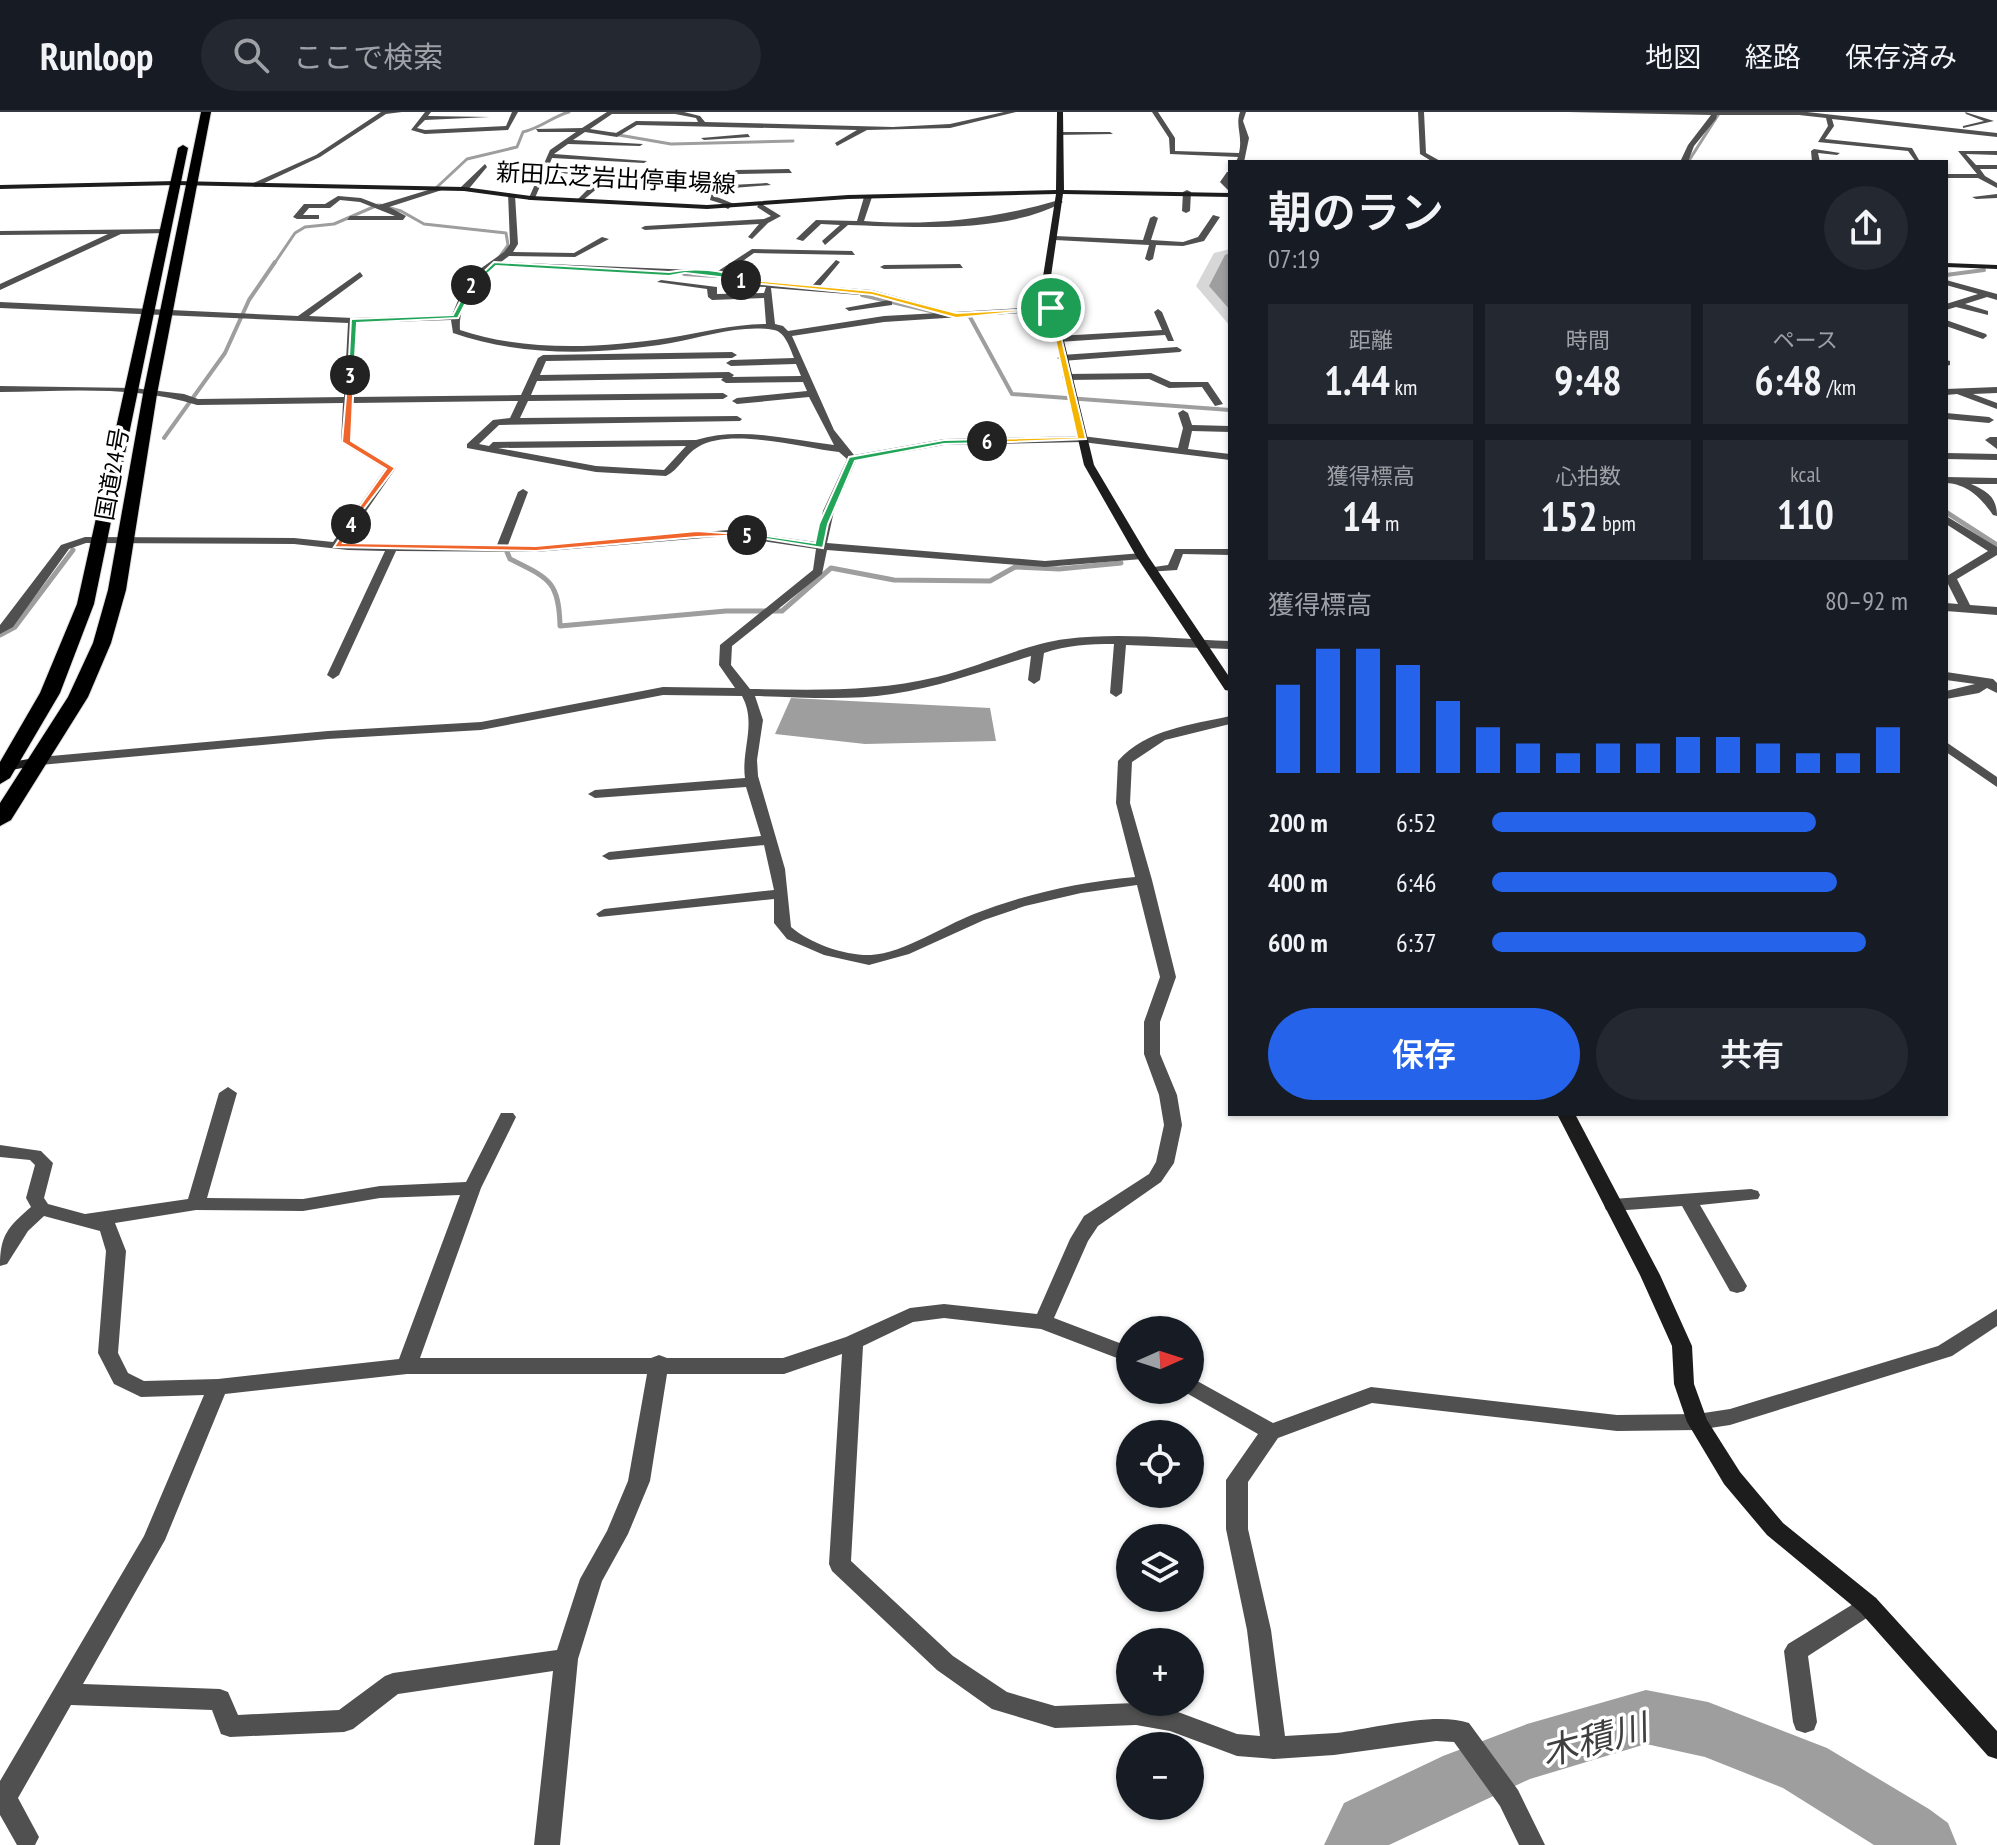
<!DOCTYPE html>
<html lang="ja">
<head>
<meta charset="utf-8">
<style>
	:root { --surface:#171b24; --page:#242831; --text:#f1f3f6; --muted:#9ea1a6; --line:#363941; --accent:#2563eb }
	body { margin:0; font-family:"PT Sans Narrow","Noto Sans JP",sans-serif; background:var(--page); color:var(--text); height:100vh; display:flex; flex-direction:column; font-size:30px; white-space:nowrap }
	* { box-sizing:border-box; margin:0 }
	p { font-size:26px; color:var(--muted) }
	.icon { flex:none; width:44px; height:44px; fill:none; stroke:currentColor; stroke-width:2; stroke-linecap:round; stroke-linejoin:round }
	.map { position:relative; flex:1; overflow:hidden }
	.side { position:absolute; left:1228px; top:48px; width:720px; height:956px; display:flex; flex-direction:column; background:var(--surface); border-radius:0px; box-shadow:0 2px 6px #0004 }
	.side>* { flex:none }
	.needle { width:52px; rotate:87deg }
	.tools { position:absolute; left:1116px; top:1204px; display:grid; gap:16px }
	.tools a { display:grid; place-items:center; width:88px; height:88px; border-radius:50%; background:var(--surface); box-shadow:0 2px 6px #0004; font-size:40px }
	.pin { position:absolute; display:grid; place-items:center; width:68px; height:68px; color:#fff; margin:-34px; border:4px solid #fff; border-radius:50%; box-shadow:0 2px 8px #0007 }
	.km { position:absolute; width:40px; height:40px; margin:-20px; border-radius:50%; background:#222; color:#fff; font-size:22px; line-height:40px; text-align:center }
	.round { display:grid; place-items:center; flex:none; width:84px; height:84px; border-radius:42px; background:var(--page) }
	.headline { display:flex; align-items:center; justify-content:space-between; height:136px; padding:0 40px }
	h1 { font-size:44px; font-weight:600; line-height:60px }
	.metrics { display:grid; grid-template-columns:repeat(3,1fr); gap:12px; height:136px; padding:8px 40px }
	.metrics div { display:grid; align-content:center; border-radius:0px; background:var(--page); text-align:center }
	.metrics b { font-size:40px; font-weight:600 }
	.metrics small { font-size:22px; font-weight:400 }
	.metrics p { font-size:22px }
	.chart { height:224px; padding:16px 40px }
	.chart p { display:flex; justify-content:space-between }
	.chart svg { width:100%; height:144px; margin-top:8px; stroke:var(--accent); stroke-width:6 }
	.button { display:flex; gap:16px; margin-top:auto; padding:16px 40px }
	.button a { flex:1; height:92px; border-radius:48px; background:var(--accent); color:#fff; font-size:32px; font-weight:600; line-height:92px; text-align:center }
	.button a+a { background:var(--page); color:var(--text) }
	ul { padding:0 40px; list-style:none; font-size:26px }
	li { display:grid; grid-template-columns:128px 96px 1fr; align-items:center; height:60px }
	li i { height:20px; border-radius:10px; background:var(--accent) }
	header { display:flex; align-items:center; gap:48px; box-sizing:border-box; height:112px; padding:0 40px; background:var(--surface); border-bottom:2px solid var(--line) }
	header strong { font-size:38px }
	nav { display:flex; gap:44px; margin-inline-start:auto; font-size:28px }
	.search { width:560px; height:72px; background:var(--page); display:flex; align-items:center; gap:20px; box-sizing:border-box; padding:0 28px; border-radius:44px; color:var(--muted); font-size:30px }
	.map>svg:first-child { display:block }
	.green { fill:#d7d7d7 }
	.water { fill:#9e9e9e }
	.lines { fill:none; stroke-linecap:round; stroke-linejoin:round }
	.stream-far2 { stroke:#9e9e9e; stroke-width:3 }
	.stream-far1 { stroke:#9e9e9e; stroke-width:4 }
	.stream { stroke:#9e9e9e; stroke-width:5 }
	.river { fill:#9e9e9e; fill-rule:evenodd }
	.highway-casing { stroke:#dbdbdb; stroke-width:2 }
	.street { fill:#505050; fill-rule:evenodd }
	.secondary { fill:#1d1d1d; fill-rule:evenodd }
	.highway { fill:#000; fill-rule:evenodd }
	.split-1 { fill:#f5b400; stroke:#fff; stroke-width:2 }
	.split-2 { fill:#22a559; stroke:#fff; stroke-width:2 }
	.split-3 { fill:#22a559; stroke:#fff; stroke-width:2 }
	.split-4 { fill:#f0652b; stroke:#fff; stroke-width:2 }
	.split-5 { fill:#f0652b; stroke:#fff; stroke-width:2 }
	.split-6 { fill:#22a559; stroke:#fff; stroke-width:2 }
	.split-7 { fill:#f5b400; stroke:#fff; stroke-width:2 }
	.labels { text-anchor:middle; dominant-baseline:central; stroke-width:7; stroke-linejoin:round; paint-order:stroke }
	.far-street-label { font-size:24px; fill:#000; stroke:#fff }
	.near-water-label { font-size:36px; font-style:italic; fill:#3f3f3f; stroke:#fff }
</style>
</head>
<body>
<header>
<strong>Runloop</strong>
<div class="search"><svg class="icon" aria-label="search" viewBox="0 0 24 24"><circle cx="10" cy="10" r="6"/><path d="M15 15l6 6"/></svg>ここで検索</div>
<nav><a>地図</a><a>経路</a><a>保存済み</a></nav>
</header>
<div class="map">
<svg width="1997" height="1733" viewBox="0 0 1997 1733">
	<rect width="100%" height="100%" fill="#fff"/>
	<path class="green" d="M1230 137V214L1196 174 1214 141Z"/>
	<path class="water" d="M1230 141V198L1209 174 1225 143Z
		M791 586 990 596 996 629 865 632 775 622Z"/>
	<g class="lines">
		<path class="stream-far2" d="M613 22 671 32 793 29
			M1688 50 1720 0
			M437 75 467 47 517 35 523 20C543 15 553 4 569 0
			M380 93 401 99 424 112 506 121 508 133 498 147
			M274 152 295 121 305 115 334 112 378 93"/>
		<path class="stream-far1" d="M684 162 716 164
			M1946 163 1984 158
			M862 183 943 202
			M963 202 970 205 1012 282 1230 298
			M164 326 225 241 249 188 275 150"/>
		<path class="stream" d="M1946 400 1997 433
			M507 440 510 447C548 466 559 468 560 514L726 499H782L831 456 894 468 990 469 1015 455 1059 457 1121 451
			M0 523 15 515 73 438"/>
		<path class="river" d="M1646 1578 1708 1590 1827 1636 1929 1697 1948 1711 1957 1733H1874L1783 1676 1705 1645 1646 1632 1530 1667 1389 1733H1324L1344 1691 1443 1644 1527 1612Z"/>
		<g class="highway-casing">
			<path id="highway" d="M201 0H211L157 282 126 478 111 531 88 585 11 708 0 714V691L68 585 93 531 108 478 143 282Z
				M183 33 188 36 94 492 60 581 10 666 0 672V650L40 581 77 492 178 36Z"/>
		</g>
		<path class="street" d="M381 0H402L386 2 320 45 256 75 249 73 316 43Z
			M425 0H431L428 4 490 5 425 8 417 16 425 18 506 14 512 0H518L508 18 425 22 411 18Z
			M607 0H684L700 4 705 10 893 15 950 12 1004 0H1016L950 16 867 18 837 34 835 31 857 18 637 13 617 25 585 20 573 28 643 32 640 34 568 32 554 42 647 49 644 51 552 46 548 56 628 64 624 66 546 60 535 86 528 88 550 38 576 20H538L536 17 582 16ZM612 2H675L696 6 698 10 636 9 616 21 590 17Z
			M1152 0H1158L1175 26V39L1239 41C1243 23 1235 14 1240 0H1246L1243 9 1249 26 1244 50H1236L1238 45 1170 42 1169 26Z
			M1418 0H1424L1426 41 1442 50H1433L1420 42Z
			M1568 0H1807L1997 21V25L1832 7 1834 14 1825 27 1912 36 1919 48 1916 50 1908 39 1818 30 1828 14 1826 6 1799 3H1717L1716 7 1694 34 1688 50H1680L1688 33 1711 3Z
			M1965 0 1994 9 1963 16V14L1984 9 1966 2Z
			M1060 20H1110L1113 22 1058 23Z
			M748 22 750 25 704 28 701 26Z
			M1814 37 1840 41 1837 43 1818 41 1820 50H1812L1811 39Z
			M1958 39H1997V43L1966 42 1976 53H1997V57H1980L1985 64 1997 71V76L1978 66H1946V62H1977Z
			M485 52 487 55 467 79H461V75Z
			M789 57 792 61 738 62 731 73 767 71 771 73 720 77 717 85 734 92 728 97 724 95 726 93 710 88 713 77 688 75 724 73 736 58Z
			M1227 60H1230L1228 70 1230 80 1220 70Z
			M580 71 599 75 582 89 578 87 589 76 580 75Z
			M438 75 445 77 389 95 406 104 403 108H347L350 104H395L360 90 340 88 330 96H309L303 103H319V107H297L293 105 304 92H325L338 84 361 86 379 93Z
			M1187 78 1191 80 1190 99 1186 101 1182 99 1183 80Z
			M508 81 515 83 518 132 513 140 574 141 602 125 609 127 575 145 509 144 501 150 718 159 752 137 852 139 855 143 754 141 726 161 747 169 812 174 836 148 840 150 820 174 872 178 954 200 1054 194 1055 196 1051 199 884 210 792 224 834 318 854 343 944 327 1082 324 1178 336 1183 316 1178 301 1183 298 1188 301 1192 313 1230 314V320L1192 319 1188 337 1230 342V348L1082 330 944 333 856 349 834 399 827 431 1045 449 1142 441 1148 444 1142 447 1045 455 827 438 822 462 732 534 731 553 750 577C813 578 875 580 937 565 979 555 1025 532 1066 527 1120 520 1176 527 1230 529V537L1126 533 1122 581 1116 585 1110 581 1114 532C1089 532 1067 533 1044 541L1040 568 1034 572 1028 568 1031 544C985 558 940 575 892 582 847 589 801 585 755 584L763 608 757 648 758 664 785 757 791 815C811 832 846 844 871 843 904 841 943 814 974 802 1025 782 1080 770 1135 765L1116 691 1118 649C1146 617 1191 613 1230 604V612L1165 628 1132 650 1130 691 1152 768 1176 865 1160 910V942L1177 983 1182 1013 1174 1051 1161 1070 1098 1114 1088 1129 1054 1206 1130 1235V1251L1041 1217 944 1206 913 1210 863 1234 851 1449 953 1544 1007 1580 1055 1594 1136 1591 1170 1597 1237 1622 1260 1624 1247 1518 1226 1417V1368L1258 1322 1183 1279 1190 1278V1265L1273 1311 1371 1275 1617 1303 1697 1302 1730 1297 1938 1234 1997 1197V1214L1952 1244 1730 1313 1697 1318 1617 1319 1372 1291 1278 1326 1248 1370V1417L1271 1518 1285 1624C1302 1623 1319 1622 1336 1621 1371 1617 1436 1599 1469 1611L1518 1678 1545 1733H1519L1500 1694 1454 1630 1436 1629 1334 1643 1274 1647 1237 1644 1170 1619 1136 1613 1055 1616 992 1597 937 1558 832 1459 829 1452 842 1242 784 1262H667L650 1369 628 1422 602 1469 578 1547 560 1733H534L553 1559 398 1582 353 1617 344 1620 230 1625 221 1622 212 1598 71 1593 18 1686 39 1725 35 1733H17L0 1703V1669L144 1424 204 1283 141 1285 114 1272 98 1241 106 1139 100 1119 44 1104 28 1119 7 1152 0 1154C0 1123 8 1115 31 1095L26 1086 35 1053 30 1048 0 1045V1033L41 1039 53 1051 44 1086 48 1092 85 1102 188 1087 219 981 228 975 237 981 207 1086 303 1087 380 1074 466 1070 501 1001H513L516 1005 481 1076 420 1246H651L659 1243 667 1246H783L846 1225 910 1196 944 1192 1037 1202 1070 1127 1084 1104 1149 1062 1156 1050 1164 1013 1159 983 1144 942V910L1160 865 1137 773 1081 781 1025 794 984 808 909 842 869 853 824 843 787 827 774 811V787L599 805 596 802 604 797 774 778 764 733 609 748 602 744 609 740 761 724 746 675 595 686 588 682 595 678 745 666C741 638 757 611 742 584L663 583 481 618 328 627 40 653 33 649 40 645 328 619 481 610 663 575 735 576 719 553 720 533 813 458 816 437 728 424 536 440 396 439 339 563 333 567 327 563 385 439 348 438 294 432 86 431 69 437 13 515 0 522V513L61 433 85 425 294 426 333 430 385 357 341 330 343 291 197 293C135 273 65 279 0 280V274L134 276 184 282 198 287 344 285 348 211 0 196V190L298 204 360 160 363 164 309 204 353 206 452 203 461 181 480 157 504 140 510 132ZM495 154 719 164 746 174 766 175 764 181 717 182V175L661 168 657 170 707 177 708 185 712 188 764 186 766 212C733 212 701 221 668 226 601 236 526 240 460 218 458 193 475 169 495 154ZM771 176 872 184 938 201 884 204 788 219 783 214 775 212ZM451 208 453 221C522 245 600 243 671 231 703 225 742 212 774 218 785 220 790 236 794 246L731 248 726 251 731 254 796 252 801 264 732 265 734 263 729 260 540 263 546 249 732 246 737 243 732 240 543 243 538 246 521 283 353 285 357 211ZM723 266 721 268 726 271 803 270 807 279 737 286 732 289 737 292 809 285 834 333C788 328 741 314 696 328L493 330 489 334 479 332 499 313 740 309 742 307 737 304 520 306 528 289 723 287 728 284 723 281 531 283 537 269ZM518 289 510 306 493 308 467 332V336L596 360 666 364C679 358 685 342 698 335 730 315 802 336 839 340L847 347 823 399 816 430 728 418 536 434 508 433 528 380 523 377 518 380 497 433 344 431 396 356 351 329 353 291ZM686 334 664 358 596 354 498 336ZM460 1083 399 1247 218 1267 144 1269 128 1261 118 1241 126 1139 115 1111 196 1098 303 1099 380 1086ZM407 1262H647L628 1369 607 1419 580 1467 557 1538 393 1561 385 1564 339 1598 238 1603 228 1580 220 1577 83 1572 165 1428 225 1282Z
			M1997 82V86L1976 87 1972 85Z
			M868 83 872 85 864 109C932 114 994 107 1059 88L1063 90C1007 122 911 115 848 113L825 133 822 129 840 113 821 112 803 129 796 127 816 108 857 109 864 85Z
			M760 91 781 104 768 111 752 127 748 125 759 112 645 118 641 116 645 114 764 107 771 104 757 95Z
			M1213 103 1220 105 1204 129 1183 134 1156 133 1153 147 1149 149 1145 147 1149 133 1055 128 1051 126 1055 124 1143 128 1150 106 1154 104 1158 106 1151 128 1183 130 1198 125Z
			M165 117 168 121 121 122 0 178V172L108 122 0 123V119Z
			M960 152 963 156 884 157 880 155 884 153Z
			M1946 168 1997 182V188L1987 185 1965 192 1988 199V203L1956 195 1946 198V192L1978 182 1946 173Z
			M889 188 892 189V193L849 199 845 196Z
			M1158 197 1162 200 1174 229H1168L1165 223 1058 230 1054 227 1058 224 1162 218 1154 200Z
			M1946 208 1986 222 1987 224 1983 227 1946 214Z
			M1177 235 1182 238 1180 240 1062 249 1057 246 1062 243Z
			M1946 248 1950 249V253L1946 254Z
			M1151 261 1171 270H1208L1223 292 1215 294 1202 275 1169 276 1149 267 1067 268 1062 265 1067 262Z
			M1997 275V281L1973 282 1997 291V297L1957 282 1946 283V277Z
			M1946 301 1989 305 1994 308 1989 311 1946 307Z
			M1990 325H1997V337L1985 328Z
			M1946 341 1997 342V348L1946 347Z
			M1946 365 1997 366V372H1971C1987 379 1997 385 1997 404L1993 403C1982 387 1968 372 1946 371Z
			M1946 404 1997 435V443L1957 467 1970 493 1997 495V503L1946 499V491L1958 492 1946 468 1947 464 1988 439 1946 412Z
			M1175 437H1230V443L1183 442 1177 458 1147 460V456L1168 453Z
			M1946 560 1993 567 1997 571V581L1987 576 1979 581 1946 587V579L1975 572 1946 568Z
			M1946 630 1997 665V675L1946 640Z
			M1751 1077 1758 1079 1760 1083 1758 1087 1700 1093 1747 1174 1744 1179 1737 1181 1730 1179 1682 1094 1613 1099 1606 1098 1604 1093 1606 1088 1613 1087Z
			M1868 1483 1876 1486 1879 1493 1876 1500 1808 1544 1817 1610 1814 1618 1805 1621 1796 1618 1793 1610 1784 1539 1788 1532Z"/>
		<path class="secondary" d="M1057 0H1063L1064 78 1230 81V85L1063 82 1050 171 1094 353 1148 444 1230 566V579L1225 578 1136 444 1084 353 1042 171 1056 82 848 87 707 97 531 88 464 79 176 73 0 77V73L176 69 464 75 531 84 707 93 848 83 1056 78Z
			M1946 151 1997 153V157L1946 155Z
			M40 645 47 649 45 652 0 660V652Z
			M1557 1002H1575L1660 1163 1692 1234 1694 1272 1707 1308 1740 1360 1783 1411 1876 1486 1997 1619V1647L1988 1644 1860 1500 1767 1423 1724 1372 1687 1310 1674 1272 1672 1234 1640 1163Z"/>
		<use href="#highway" class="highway"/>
	</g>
	<path class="split-1" d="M739 167 872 179 956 201 1054 196 956 206 872 183 741 170Z"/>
	<path class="split-2" d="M494 150 669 160C694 155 722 157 745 168L685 161 669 164 496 154 474 174H469Z"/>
	<path class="split-3" d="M469 172 475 173 458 206 357 211 354 263 348 265 351 207 453 203Z"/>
	<path class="split-4" d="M348 262 354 263 351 329 395 356 351 414 347 412 386 357 342 330Z"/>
	<path class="split-5" d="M351 409 355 412 343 431 536 434 697 419 751 423 697 425 536 439 334 435Z"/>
	<path class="split-6" d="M987 327 990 331 944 332 855 349 828 412 823 436 742 423 747 421 815 431 819 412 849 345 944 328Z"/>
	<path class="split-7" d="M1048 195 1054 196 1086 327 984 331 987 327 1077 325Z"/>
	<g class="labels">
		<g class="far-street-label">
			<text transform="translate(616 66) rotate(3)">新田広芝岩出停車場線</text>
			<text transform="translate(112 362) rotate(-80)">国道24号</text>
		</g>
		<g class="near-water-label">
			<text transform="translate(1594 1627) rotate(-15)">木積川</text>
		</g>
	</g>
</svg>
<div class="tools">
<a><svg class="needle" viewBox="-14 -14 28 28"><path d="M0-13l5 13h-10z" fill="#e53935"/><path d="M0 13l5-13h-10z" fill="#9ea1a6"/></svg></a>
<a><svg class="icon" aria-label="locate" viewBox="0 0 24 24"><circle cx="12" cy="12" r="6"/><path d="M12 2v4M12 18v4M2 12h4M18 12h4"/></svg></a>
<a><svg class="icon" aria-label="layers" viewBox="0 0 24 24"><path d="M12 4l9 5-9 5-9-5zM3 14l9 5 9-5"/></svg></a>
<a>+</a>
<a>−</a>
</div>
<div class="pin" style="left:1051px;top:196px;background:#1e9e55"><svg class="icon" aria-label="arrive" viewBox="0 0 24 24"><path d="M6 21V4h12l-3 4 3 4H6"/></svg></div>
<b class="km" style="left:741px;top:168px">1</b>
<b class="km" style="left:471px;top:173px">2</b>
<b class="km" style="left:350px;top:263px">3</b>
<b class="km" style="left:351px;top:412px">4</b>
<b class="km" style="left:747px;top:423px">5</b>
<b class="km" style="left:987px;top:329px">6</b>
<section class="side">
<div class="headline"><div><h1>朝のラン</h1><p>07:19</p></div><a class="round"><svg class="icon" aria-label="share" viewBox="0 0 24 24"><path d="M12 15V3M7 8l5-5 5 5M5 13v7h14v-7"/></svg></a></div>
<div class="metrics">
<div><p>距離</p><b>1.44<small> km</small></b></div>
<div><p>時間</p><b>9:48</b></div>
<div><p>ペース</p><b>6:48<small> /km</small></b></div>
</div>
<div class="metrics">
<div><p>獲得標高</p><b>14<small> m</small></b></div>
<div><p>心拍数</p><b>152<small> bpm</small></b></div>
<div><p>kcal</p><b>110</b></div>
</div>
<div class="chart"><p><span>獲得標高</span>80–92 m</p>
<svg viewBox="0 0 160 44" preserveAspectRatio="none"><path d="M5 44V17M15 44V6M25 44V6M35 44V11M45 44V22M55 44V30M65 44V35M75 44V38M85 44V35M95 44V35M105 44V33M115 44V33M125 44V35M135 44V38M145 44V38M155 44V30"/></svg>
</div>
<ul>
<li><b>200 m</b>6:52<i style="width:78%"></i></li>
<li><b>400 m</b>6:46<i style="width:83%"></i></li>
<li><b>600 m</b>6:37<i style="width:90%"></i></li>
</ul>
<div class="button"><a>保存</a><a>共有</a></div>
</section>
</div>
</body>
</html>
